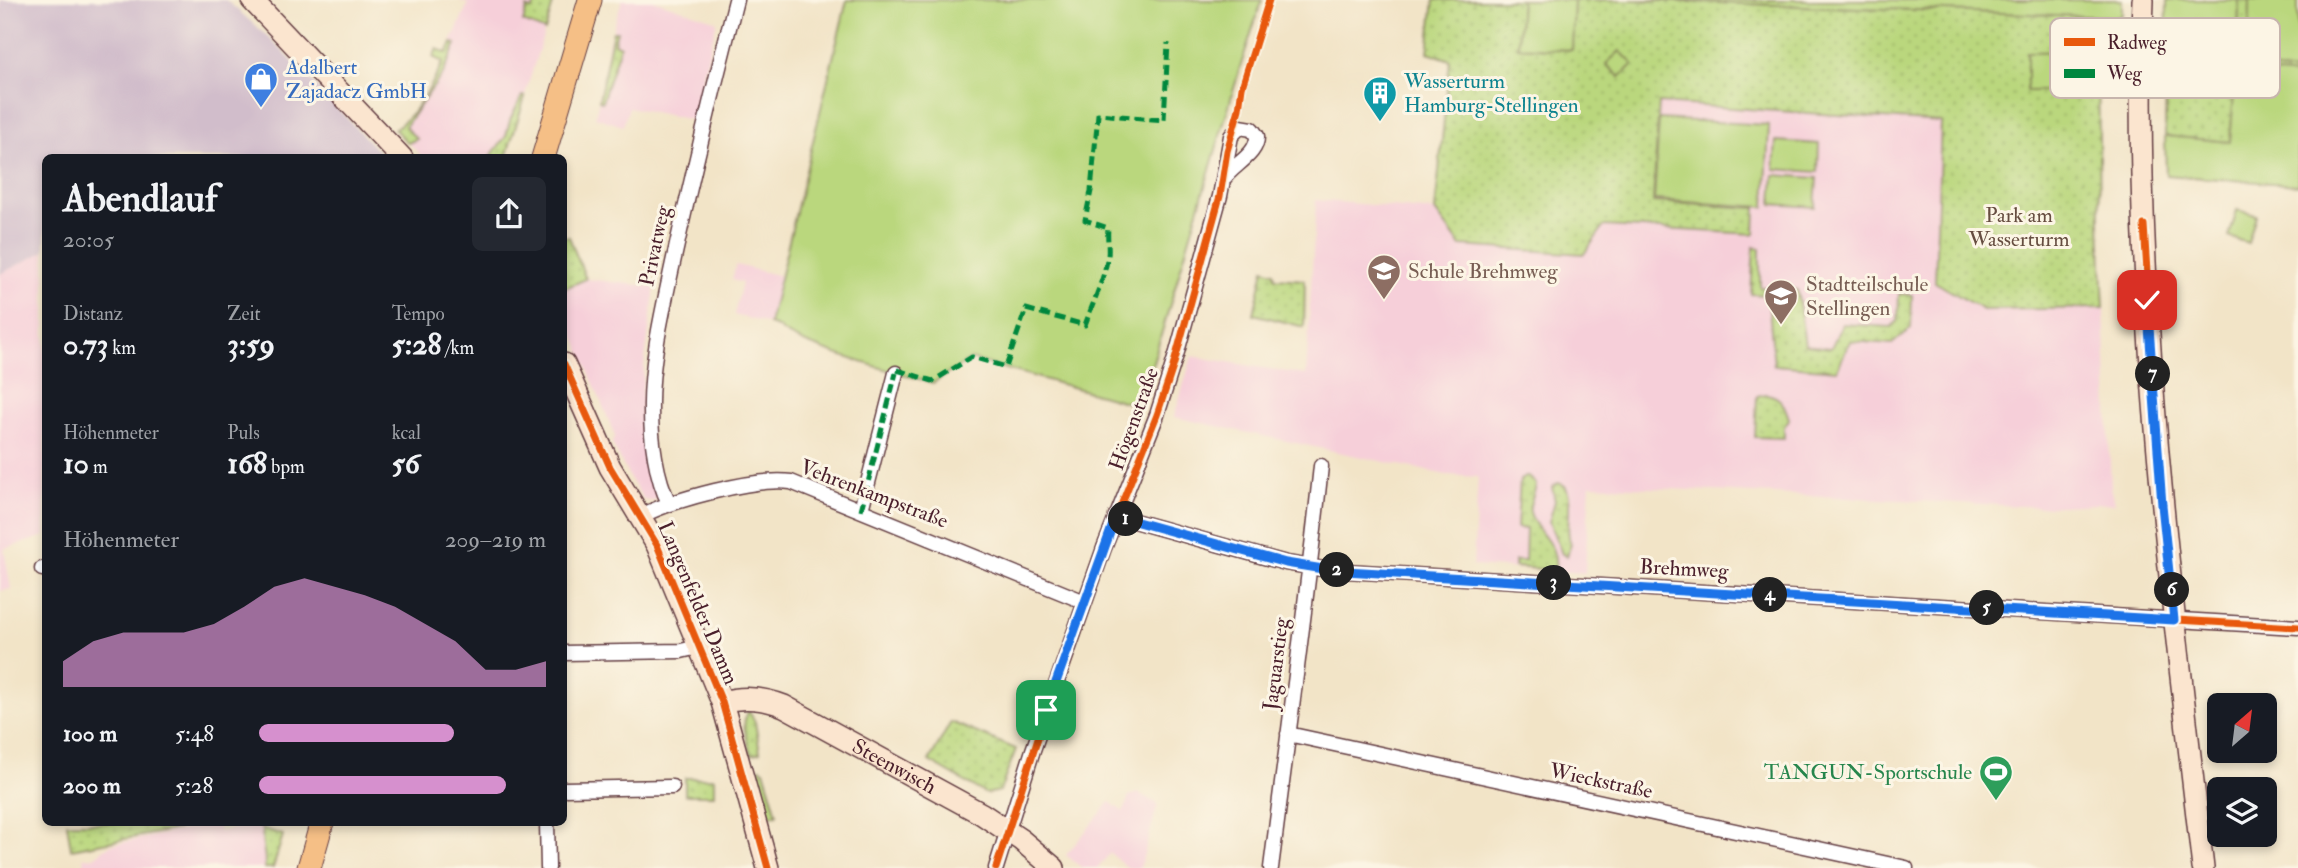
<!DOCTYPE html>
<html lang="de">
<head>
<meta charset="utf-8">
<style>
	:root { --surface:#171b24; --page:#242831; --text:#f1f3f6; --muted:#9ea1a6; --accent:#d690ce }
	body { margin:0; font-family:"IM FELL Double Pica",serif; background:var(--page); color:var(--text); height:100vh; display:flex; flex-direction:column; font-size:26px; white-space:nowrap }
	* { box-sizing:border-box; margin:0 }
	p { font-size:23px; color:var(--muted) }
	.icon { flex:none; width:38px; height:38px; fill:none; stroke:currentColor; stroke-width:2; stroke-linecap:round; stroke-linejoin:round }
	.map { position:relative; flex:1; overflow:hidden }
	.side { position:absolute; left:42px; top:154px; width:525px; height:672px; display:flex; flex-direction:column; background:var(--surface); border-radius:10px; box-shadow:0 4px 10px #0003 }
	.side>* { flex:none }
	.needle { width:46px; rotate:28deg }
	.tools { position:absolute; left:2207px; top:693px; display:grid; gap:14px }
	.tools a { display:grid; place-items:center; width:70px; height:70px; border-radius:10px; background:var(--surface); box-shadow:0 4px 10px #0003; font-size:35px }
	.pin { position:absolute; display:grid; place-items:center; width:60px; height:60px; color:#fff; margin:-30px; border-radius:14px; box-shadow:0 4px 10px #0006 }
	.km { position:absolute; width:35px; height:35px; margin:-18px; border-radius:50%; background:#222; color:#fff; font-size:19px; line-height:35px; text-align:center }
	.round { display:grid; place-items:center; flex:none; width:74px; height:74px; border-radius:10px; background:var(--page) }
	.summary { display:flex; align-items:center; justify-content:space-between; height:119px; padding:0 21px }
	h1 { font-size:38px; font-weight:800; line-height:52px }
	.stats { display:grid; grid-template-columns:repeat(3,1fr); gap:10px; height:119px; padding:7px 21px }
	.stats div { display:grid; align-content:center }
	.stats b { font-size:30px; font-weight:800 }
	.stats small { font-size:19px; font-weight:400 }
	.stats p { font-size:19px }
	.chart { height:196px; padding:14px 21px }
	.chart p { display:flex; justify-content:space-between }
	.chart svg { width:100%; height:126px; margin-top:7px; fill:var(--accent); opacity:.7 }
	ul { padding:0 21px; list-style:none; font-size:23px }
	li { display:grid; grid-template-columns:112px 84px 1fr; align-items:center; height:52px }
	li i { height:18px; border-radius:9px; background:var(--accent) }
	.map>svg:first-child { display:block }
	.built { fill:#f6cfd9 }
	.industrial { fill:#d1bdcb }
	.grass { fill:url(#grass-dots); stroke:#827b54; stroke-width:2 }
	.garden { fill:#bad77d; stroke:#827b54; stroke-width:2 }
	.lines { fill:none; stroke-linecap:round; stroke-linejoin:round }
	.street-casing { stroke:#633d42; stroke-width:17 }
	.secondary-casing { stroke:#633d42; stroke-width:24 }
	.primary-casing { stroke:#633d42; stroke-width:25 }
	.street { stroke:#fff; stroke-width:14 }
	.secondary { stroke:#fbe5cf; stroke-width:21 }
	.primary { stroke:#f5bf86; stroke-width:23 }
	.quiet { stroke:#00873e; stroke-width:5; stroke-dasharray:10 5; stroke-linecap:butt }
	.cycleway-casing { stroke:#fcf5e5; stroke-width:11 }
	.cycleway { stroke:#e8590c; stroke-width:7 }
	.route-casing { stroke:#fff; stroke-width:14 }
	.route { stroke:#1a73e8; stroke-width:9 }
	.labels { text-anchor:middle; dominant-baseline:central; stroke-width:6; stroke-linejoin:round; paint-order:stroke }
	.shop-label { font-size:21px; fill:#366cbe; stroke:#fcf5e5; text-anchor:start }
	.culture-label { font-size:21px; fill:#0d838f; stroke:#fcf5e5; text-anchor:start }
	.park-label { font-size:21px; fill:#664d40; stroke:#fcf5e5 }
	.street-label { font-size:21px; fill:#4a1f2b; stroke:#fcf5e5 }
	.education-label { font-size:21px; fill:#785e54; stroke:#fcf5e5; text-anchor:start }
	.leisure-label { font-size:21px; fill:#27864d; stroke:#fcf5e5; text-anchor:end }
	.key { fill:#fcf5e5; stroke:#c7b5ad; stroke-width:2 }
	.key-label { font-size:19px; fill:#4a1f2b }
</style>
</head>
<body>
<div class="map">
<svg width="2298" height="868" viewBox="0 0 2298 868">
	<defs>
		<pattern id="grass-dots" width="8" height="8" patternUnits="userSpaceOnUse" patternTransform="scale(1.75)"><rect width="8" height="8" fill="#bad77d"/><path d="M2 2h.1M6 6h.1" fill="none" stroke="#a1b86c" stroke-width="1.8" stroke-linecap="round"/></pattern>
	</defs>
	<rect width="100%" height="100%" fill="#fcf5e5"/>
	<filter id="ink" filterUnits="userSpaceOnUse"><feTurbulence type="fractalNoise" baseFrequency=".0143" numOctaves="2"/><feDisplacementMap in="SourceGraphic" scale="14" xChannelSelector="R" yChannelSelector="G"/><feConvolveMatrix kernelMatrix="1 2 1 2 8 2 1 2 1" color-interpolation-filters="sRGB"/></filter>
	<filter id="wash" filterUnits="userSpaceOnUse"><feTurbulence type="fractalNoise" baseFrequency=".00686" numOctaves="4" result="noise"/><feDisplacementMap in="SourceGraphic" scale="28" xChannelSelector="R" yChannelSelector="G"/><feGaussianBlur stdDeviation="1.57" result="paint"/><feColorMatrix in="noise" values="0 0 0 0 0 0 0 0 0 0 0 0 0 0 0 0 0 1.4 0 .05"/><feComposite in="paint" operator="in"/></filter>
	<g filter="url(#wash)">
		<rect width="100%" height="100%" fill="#f2e4c7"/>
		<path class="built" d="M459 0H554L506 157H423L394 129 405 122 433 84 468 4Z
			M622 0H653L717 21 692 120 629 107 623 126 595 117 605 73 609 42Z
			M1446 96 1659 103 1941 122 1935 282 1983 310 2104 308 2111 487 2115 503 2042 507 1590 485 1585 573 1473 566 1478 477 1446 475 1174 417 1192 356 1306 375 1316 200 1435 211Z
			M45 251V536L4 549 11 589 0 591V274Z
			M736 265 781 276 769 324 734 315 742 283 732 280Z
			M587 279 655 287 644 366 641 415 650 472 657 496 655 500 650 501 644 500 629 477 612 443 615 436 564 311 565 288Z
			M1138 793 1158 804 1140 868H1128L1110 853 1098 868H1082L1066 855 1110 802 1123 812 1129 796Z
			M217 823 219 832 257 823 263 831 261 838 267 860 264 868H85L83 858 94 857 110 845Z"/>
		<path class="industrial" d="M0 0H226L272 40 381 154 379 158H46L45 251 0 274Z"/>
		<path class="grass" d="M535 0H554L545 31 523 22 527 8 533 10Z
			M1434 0H1521L1518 47 1572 50 1574 0H1635L2113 17 2109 48 2098 55 2100 223 2104 308 1983 310 1935 282 1941 122 1659 103 1653 202 1756 208 1755 234 1604 226 1584 254 1461 246 1435 211 1450 60 1428 52Z
			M2239 0H2250L2249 67 2298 72V76L2237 70Z
			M613 31H617L614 43 620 46 602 102 599 100Z
			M452 43 456 44 444 72 405 127 417 139 408 143 394 129C416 115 432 86 443 62L433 57 437 49 447 53Z
			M2166 69 2235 81 2230 142 2165 136Z
			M522 96 525 97 506 157H490L506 136 510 120Z
			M564 237H569L586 279 565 288H564Z
			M1754 247 1760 248V287L1797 290 1805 345 1831 348 1842 324 1891 327 1898 321 1899 294 1912 295 1911 328 1892 344 1850 341 1837 370 1774 365 1768 295 1751 294Z
			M1264 269 1274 272 1275 278 1305 280 1304 327 1254 314Z
			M1766 394C1781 396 1785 405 1789 419L1784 427V438L1755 437 1757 396Z
			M1528 476 1536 484C1535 494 1528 504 1530 512 1535 534 1559 541 1555 570L1514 567V561H1525L1526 529 1517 528 1520 480Z
			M1558 483 1564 485C1576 498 1563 526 1571 544L1567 556 1562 554 1549 522 1555 501 1552 487Z
			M749 711 755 722 760 752 751 755C748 741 739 722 749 711Z
			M951 722 1016 749 1000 791 986 794 929 761Z
			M760 768 764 770 777 814 768 816 754 770Z
			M685 778H714V795H685Z
			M67 823H177L178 829 71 849Z
			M261 828 283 835 273 868H264C268 855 259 844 263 831Z"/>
		<path class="garden" d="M847 0H1262L1241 65 1140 406 971 359 933 383C906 375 789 344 778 327L769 324Z
			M1521 0H1574L1572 50 1518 47Z
			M1635 0H2122V15L2113 17Z
			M2167 0H2239L2237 70 2298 76V185L2166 175 2165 136 2230 142 2235 82 2166 69Z
			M2250 0H2298V72L2249 67Z
			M1620 51 1633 64 1620 77 1606 64Z
			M2082 51V91H2027V52Z
			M1659 119 1769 125 1765 207 1654 200Z
			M1776 141 1819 144 1818 172 1774 169Z
			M1774 175 1817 178 1815 207 1772 204Z
			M2237 210 2256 215 2248 243 2229 237Z"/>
	</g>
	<g filter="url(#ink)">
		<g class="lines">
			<g class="street-casing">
				<path id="street" d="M669 503C656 478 651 439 651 410 650 362 664 305 674 258 693 172 714 86 736 0
					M861 510 896 373
					M641 516C673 500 755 477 791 482L1085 602
					M1116 516 1286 563 1329 570 2298 627
					M42 569H46
					M564 653 681 651 698 647
					M1288 734 1906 868
					M564 789 672 787
					M547 822 548 868
					M996 868 1033 750 1104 548 1157 415 1177 352 1220 196 1231 136 1240 127 1252 129 1257 136C1258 155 1232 165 1223 180
					M1271 868C1288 734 1307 600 1321 466"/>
			</g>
			<g class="secondary-casing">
				<g id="secondary">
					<path d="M252 0 402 158"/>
					<path d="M2143 0C2132 290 2170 580 2203 868"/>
					<path d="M564 364 610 467 657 545 722 702 768 868"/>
					<path id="s1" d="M722 702C743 696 764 698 784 706L982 814 1021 840 1054 868"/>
				</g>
			</g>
			<g class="primary-casing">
				<path id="primary" d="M543 158 590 0
					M309 868 322 822"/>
			</g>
			<use href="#street" class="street"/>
			<use href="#secondary" class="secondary"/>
			<use href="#primary" class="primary"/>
			<path class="quiet" d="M897 370 933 381 972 357 1006 367 1026 309 1085 325C1093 303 1104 279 1108 256 1109 247 1107 238 1108 228L1085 220 1091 191 1098 114 1164 120 1168 43
				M861 510 896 373"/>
			<g class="cycleway-casing">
				<path id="cycleway" d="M2144 225 2162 505 2174 619
					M564 364 610 467 657 545 722 702 768 868
					M1116 516 1286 563 1329 570 2298 627
					M996 868 1047 710 1104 548 1157 415 1173 367 1220 196 1227 151 1239 109 1242 87 1269 0"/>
			</g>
			<use href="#cycleway" class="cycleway"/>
		</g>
	</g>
	<g class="lines" filter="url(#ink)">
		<g class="route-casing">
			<path id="route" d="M1046 710 1116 516 1286 563 1329 570 2174 620 2162 505 2147 300"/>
		</g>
		<use href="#route" class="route"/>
	</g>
	<defs>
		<g id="shop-pin" transform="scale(1.75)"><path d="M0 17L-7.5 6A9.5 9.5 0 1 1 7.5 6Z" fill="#3f7fe0" stroke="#fcf5e5"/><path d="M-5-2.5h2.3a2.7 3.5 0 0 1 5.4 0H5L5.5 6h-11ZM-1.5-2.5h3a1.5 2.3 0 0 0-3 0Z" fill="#fff"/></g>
		<g id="building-pin" transform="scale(1.75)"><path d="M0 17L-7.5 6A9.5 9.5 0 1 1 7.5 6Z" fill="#0f9aa8" stroke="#fcf5e5"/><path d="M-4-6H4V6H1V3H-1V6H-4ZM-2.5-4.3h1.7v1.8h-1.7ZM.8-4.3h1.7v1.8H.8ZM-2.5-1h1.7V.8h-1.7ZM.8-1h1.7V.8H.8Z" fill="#fff"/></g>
		<g id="school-pin" transform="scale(1.75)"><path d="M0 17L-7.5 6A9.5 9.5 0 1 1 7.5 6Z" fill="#8d6e63" stroke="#fcf5e5"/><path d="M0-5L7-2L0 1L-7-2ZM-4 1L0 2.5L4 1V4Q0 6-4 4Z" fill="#fff"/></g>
		<g id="stadium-pin" transform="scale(1.75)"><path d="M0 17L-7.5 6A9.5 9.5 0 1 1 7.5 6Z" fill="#2e9e5b" stroke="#fcf5e5"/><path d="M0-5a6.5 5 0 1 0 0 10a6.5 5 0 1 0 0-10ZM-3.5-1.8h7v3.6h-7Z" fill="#fff"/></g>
	</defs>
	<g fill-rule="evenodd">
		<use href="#shop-pin" x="261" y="79"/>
		<use href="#building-pin" x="1380" y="93"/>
		<use href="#school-pin" x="1384" y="271"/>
		<use href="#school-pin" x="1781" y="296"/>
		<use href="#stadium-pin" x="1996" y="772"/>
	</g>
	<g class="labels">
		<g class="shop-label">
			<text x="286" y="67">Adalbert<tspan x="286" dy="24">Zajadacz GmbH</tspan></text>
		</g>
		<g class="culture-label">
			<text x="1404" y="81">Wasserturm<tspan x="1404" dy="24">Hamburg-Stellingen</tspan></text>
		</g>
		<g class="park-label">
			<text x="2019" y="215">Park am<tspan x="2019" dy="24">Wasserturm</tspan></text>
		</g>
		<g class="street-label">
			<text transform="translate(655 246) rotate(-78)">Privatweg</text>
			<text transform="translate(1134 419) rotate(-70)">Högenstraße</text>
			<text transform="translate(874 494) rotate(21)">Vehrenkampstraße</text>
			<text transform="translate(1684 569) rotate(3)">Brehmweg</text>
			<text transform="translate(698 603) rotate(67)">Langenfelder Damm</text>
			<text transform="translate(1276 664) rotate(-83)">Jaguarstieg</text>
			<text stroke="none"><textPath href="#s1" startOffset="189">Steenwisch</textPath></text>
			<text transform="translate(1601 781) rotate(12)">Wieckstraße</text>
		</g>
		<g class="education-label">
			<text x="1408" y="271">Schule Brehmweg</text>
			<text x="1806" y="284">Stadtteilschule<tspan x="1806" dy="24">Stellingen</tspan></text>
		</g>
		<g class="leisure-label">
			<text x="1972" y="772">TANGUN-Sportschule</text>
		</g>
	</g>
	<rect x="2050" y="18" width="230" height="80" rx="10" class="key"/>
	<rect x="2064" y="38" width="31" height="8" fill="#e8590c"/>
	<rect x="2064" y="69" width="31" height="9" fill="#00873e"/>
	<g class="key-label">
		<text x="2107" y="49">Radweg</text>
		<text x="2107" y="80">Weg</text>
	</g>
</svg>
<div class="tools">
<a><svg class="needle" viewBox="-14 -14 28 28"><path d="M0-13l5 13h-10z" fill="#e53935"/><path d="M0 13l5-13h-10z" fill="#9ea1a6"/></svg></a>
<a><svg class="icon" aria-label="layers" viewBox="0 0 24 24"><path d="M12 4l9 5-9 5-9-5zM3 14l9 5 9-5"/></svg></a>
</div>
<div class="pin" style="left:1046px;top:710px;background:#1e9e55"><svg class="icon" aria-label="arrive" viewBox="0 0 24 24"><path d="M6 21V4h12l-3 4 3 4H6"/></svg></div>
<div class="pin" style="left:2147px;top:300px;background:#d93025"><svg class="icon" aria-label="check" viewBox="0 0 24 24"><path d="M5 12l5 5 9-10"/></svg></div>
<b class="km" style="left:1126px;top:519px">1</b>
<b class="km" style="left:1337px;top:570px">2</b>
<b class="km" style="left:1554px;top:583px">3</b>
<b class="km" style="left:1770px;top:595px">4</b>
<b class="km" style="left:1987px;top:608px">5</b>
<b class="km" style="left:2172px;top:590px">6</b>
<b class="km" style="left:2153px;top:374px">7</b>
<section class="side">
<div class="summary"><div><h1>Abendlauf</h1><p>20:05</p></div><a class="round"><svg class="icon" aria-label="share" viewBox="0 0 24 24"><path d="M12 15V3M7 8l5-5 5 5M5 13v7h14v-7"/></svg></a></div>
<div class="stats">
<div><p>Distanz</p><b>0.73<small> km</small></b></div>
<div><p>Zeit</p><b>3:59</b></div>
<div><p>Tempo</p><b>5:28<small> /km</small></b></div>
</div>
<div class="stats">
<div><p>Höhenmeter</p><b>10<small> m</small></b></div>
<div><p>Puls</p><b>168<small> bpm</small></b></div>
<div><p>kcal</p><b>56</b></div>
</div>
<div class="chart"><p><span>Höhenmeter</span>209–219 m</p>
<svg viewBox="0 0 160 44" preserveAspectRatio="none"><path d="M0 44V35L10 28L20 25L30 25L40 25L50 22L60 16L70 9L80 6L90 9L100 12L110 16L120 22L130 28L140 38L150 38L160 35V44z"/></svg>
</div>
<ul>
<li><b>100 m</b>5:48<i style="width:68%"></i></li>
<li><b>200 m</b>5:28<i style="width:86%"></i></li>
</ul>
</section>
</div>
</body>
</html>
